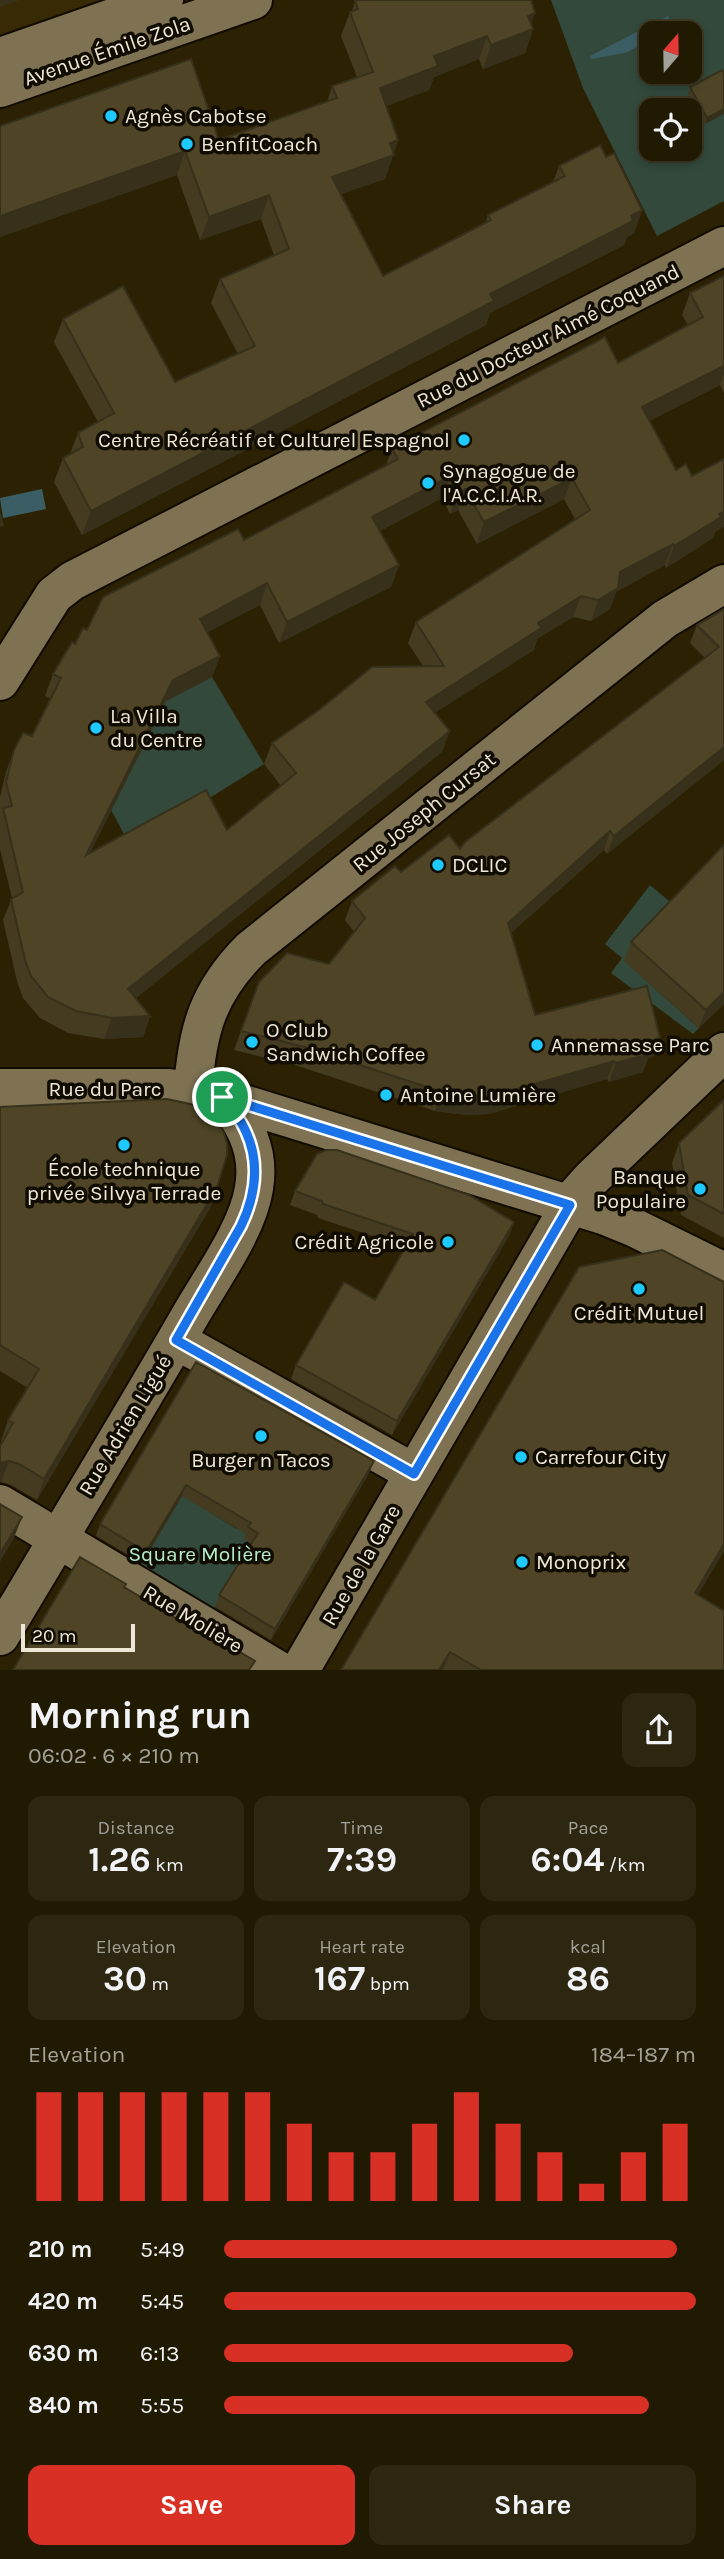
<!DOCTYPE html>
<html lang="en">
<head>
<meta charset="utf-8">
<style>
	:root { --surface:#211a02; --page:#2d2711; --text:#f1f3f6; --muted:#a2a199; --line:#3e3824; --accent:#d93025 }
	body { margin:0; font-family:Karla,sans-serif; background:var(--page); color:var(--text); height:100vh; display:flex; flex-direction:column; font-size:26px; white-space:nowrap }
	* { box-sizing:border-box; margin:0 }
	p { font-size:23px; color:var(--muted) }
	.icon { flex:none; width:38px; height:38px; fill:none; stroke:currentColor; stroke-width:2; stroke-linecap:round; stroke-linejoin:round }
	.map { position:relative; height:1670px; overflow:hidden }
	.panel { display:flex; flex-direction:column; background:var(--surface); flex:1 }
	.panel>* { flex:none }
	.needle { width:46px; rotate:20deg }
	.fabs { position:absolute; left:639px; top:21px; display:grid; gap:14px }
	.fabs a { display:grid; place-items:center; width:63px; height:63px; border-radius:14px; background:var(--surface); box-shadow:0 4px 10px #0003,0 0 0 2px var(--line); font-size:35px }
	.scale { position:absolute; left:21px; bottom:18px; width:114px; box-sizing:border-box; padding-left:7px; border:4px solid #eee7d6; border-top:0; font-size:19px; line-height:24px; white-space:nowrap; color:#eee7d6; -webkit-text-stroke:5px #100c02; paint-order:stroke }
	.pin { position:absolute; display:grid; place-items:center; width:60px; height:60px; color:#fff; margin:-30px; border:4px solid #fff; border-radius:50%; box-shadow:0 2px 7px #0007 }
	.round { display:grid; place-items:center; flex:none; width:74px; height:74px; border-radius:14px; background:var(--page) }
	.head { display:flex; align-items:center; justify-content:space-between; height:119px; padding:0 28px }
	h1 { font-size:38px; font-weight:700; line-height:52px }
	.figures { display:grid; grid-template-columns:repeat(3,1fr); gap:10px; height:119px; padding:7px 28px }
	.figures div { display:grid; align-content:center; border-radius:14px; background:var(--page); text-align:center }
	.figures b { font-size:35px; font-weight:700 }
	.figures small { font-size:19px; font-weight:400 }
	.figures p { font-size:19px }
	.chart { height:196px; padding:14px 28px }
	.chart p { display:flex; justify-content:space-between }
	.chart svg { width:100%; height:126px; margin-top:7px; stroke:var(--accent); stroke-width:6 }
	.button { display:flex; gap:14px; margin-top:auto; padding:14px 28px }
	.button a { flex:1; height:80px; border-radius:14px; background:var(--accent); color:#fff; font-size:28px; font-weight:700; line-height:80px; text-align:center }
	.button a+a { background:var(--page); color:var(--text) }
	ul { padding:0 28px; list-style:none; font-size:23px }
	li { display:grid; grid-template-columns:112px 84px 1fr; align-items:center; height:52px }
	li i { height:18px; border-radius:9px; background:var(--accent) }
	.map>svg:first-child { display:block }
	.built { fill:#372a04 }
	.green { fill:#32493c; fill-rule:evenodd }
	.water { fill:#3a5e63 }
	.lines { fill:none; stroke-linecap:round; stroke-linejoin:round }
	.minor-casing { stroke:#130b00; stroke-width:42 }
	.minor { stroke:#7e7253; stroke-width:38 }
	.wall { fill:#443b21; fill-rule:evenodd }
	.shaded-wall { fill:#37301b }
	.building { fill:#4f4526; stroke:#37301b; stroke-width:2; fill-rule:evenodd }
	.route-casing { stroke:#fff; stroke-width:14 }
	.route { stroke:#1a73e8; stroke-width:9 }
	.poi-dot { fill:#1ec9fd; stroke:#100c02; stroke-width:2.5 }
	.labels { text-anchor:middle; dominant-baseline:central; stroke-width:7; stroke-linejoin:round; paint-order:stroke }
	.street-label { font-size:21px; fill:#eee7d6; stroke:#100c02 }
	.poi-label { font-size:21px; fill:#eee7d6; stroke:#100c02; text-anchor:start }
	.park-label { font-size:21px; fill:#b5edcc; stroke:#100c02 }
</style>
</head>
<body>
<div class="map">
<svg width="724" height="1670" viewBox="0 0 724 1670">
	<rect width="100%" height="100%" fill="#2c2203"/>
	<path class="built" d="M0 0H164L0 57Z"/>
	<path class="green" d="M551 0H724V201L657 236 583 88ZM651 33H690V72H651ZM651 110H690V149H651Z
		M212 677 264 764 131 847 111 810 166 701Z
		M650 885 675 906 642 977 699 1028 693 1034 611 973 622 958 605 944Z
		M190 1482 211 1513 237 1529 246 1515 258 1547 214 1609 141 1565Z"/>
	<path class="water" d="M668 16 674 28 663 33H651V40L625 53 591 59 590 56Z
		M42 489 46 509 3 518 0 498Z"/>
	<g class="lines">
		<g class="minor-casing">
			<path id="minor" d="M0 57 164 0
				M0 88 253 0
				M0 681 54 595 72 581 724 246
				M0 1088H169L208 1093 603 1215 635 1228 724 1272
				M193 1090C197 1030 208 992 251 949L665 619 724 584
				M176 1340 414 1473
				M0 1504 278 1670
				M0 1636C64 1529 128 1423 190 1316 211 1279 248 1229 254 1188 260 1153 246 1122 222 1097
				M300 1670 575 1197 592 1178 724 1052"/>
		</g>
		<use href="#minor" class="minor"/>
	</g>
	<path class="wall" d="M355 1 531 25 533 29 525 53 483 69 479 59 434 77 429 90 386 106 398 140 385 179 341 194 383 276 486 222 488 215 553 182 559 166 606 157 642 210 634 233 627 237 624 245 490 313 486 325 82 535 54 482 63 458 70 454 78 433 98 422 54 342 63 319 175 382 238 354 211 303 220 279 274 255 261 219 200 240 177 175 0 237V126L219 140 327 102 332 86 357 77 341 36 350 12 352 11Z
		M724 73 705 124 688 94 690 87Z
		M724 276V393L720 385 649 421 676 470 715 532 713 538 666 568 665 565 616 592 610 609 591 621 573 617 537 639 534 650 435 712 442 752 136 998 150 1016 143 1037 104 1039 68 1033 40 1018 23 998 17 981 3 920 12 898 0 849V797L6 772 14 750 32 736 51 699 45 696 53 674 87 630 244 540 386 466 392 448 618 363 688 325 682 315 690 293ZM442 498 450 514 458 510 477 544 564 499 575 519 416 622 408 643 423 666 272 743 264 764 281 786 227 830 90 853 166 701 212 677 220 656 207 632 260 605 279 643 391 587 399 565 380 531Z
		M724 609V760L607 854 604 850 511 933 535 1015 660 1038 654 1056 648 1058 643 1072 609 1082 607 1079 489 1114 466 1115 435 1111 298 1066 234 1050 259 982 329 964 354 932 345 920 352 901 401 872 460 849 705 658 690 643 697 625Z
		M631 942 724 1004 699 1028 624 961Z
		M724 1100V1238L681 1215 672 1163 679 1143Z
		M0 1107 210 1208 37 1500 11 1485 1 1482 2 1442 1 1441 8 1420 28 1388 0 1371Z
		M295 1191 514 1222 509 1236 392 1435 291 1379 296 1365 375 1300 406 1247 318 1218 317 1215 290 1205Z
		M196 1362 374 1461 369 1473 271 1640 215 1607 219 1595 251 1543 244 1539 246 1534 182 1496 142 1563 96 1536 100 1524Z
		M724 1551 698 1594 724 1670H341Z"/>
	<path class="shaded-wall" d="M0 0H20L0 7Z
		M535 13 529 31 533 29 525 53 483 69 491 45 528 16Z
		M487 36 479 59 434 77 429 90 371 112 380 88 434 56Z
		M724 109V114L705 124 707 118Z
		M398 140 385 179 323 200 332 177 390 143Z
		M185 151 177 175 0 237V216Z
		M269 195 261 219 200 240 209 217Z
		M642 210 634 233 627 237 624 245 490 313 486 325 82 535 91 511Z
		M724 366V374L720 385 634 429 642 407Z
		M450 476 442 498 365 539 372 517Z
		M572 478 564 499 477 544 484 522Z
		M465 489 458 510 450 514 458 493Z
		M724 511V527L715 532 713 538 666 568 674 546Z
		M673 544 665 565 616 592 610 609 591 621 598 600 620 572Z
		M399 565 391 587 279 643 287 622Z
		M267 583 260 605 193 640 200 619Z
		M581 596 573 617 537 639 534 650 419 723 426 702 538 623Z
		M220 656 212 677 166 701 78 877 86 855 173 680Z
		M450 731 442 752 121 1010 128 989Z
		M724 747V760L607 854 614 836Z
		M610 831 604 850 501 942 508 923Z
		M724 992V1004L699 1028 706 1010Z
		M150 1016 143 1037 104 1039 112 1018Z
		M660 1038 654 1056 648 1058 643 1072 609 1082 616 1063 646 1042Z
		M614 1061 607 1079 489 1114 466 1115 435 1111 442 1092Z
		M217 1187 210 1208 37 1500 44 1479Z
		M514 1222 509 1236 392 1435 397 1421Z
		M9 1461 1 1482H0V1463Z
		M374 1461 369 1473 271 1640 275 1629Z
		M186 1485 182 1496 142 1563 146 1552Z
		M22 1517 14 1538 0 1562V1554Z
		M724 1544V1551L689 1610 695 1593Z
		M450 1652 443 1670H439Z"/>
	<path class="building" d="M358 0H531L535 13 528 16 533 29 491 45 487 36 434 56 438 66 380 88 398 140 390 143 394 155 332 177 383 276 491 220 488 215 565 176 559 166 600 145 606 157 614 153 642 210 631 216 633 221 490 294 494 301 91 511 63 458 83 447 78 433 114 413 63 319 123 286 175 382 255 346 220 279 289 249 269 195 209 217 185 151 0 216V126L191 59 219 140 337 98 332 86 373 72 350 12 358 9 355 1Z
		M722 70 724 73V109L707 118 690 87Z
		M724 276V366L642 407 676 470 686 464 692 476 724 459V511L719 514 721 517 674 546 673 544 620 572 618 588 598 600 581 596 538 623 541 628 426 702 450 731 128 989 150 1016 112 1018 76 1011 48 997 31 976 25 960 11 899 23 892 3 808 12 806 6 782 14 750 23 733 32 736 61 678 53 674 72 642 75 644 83 628 87 630 103 597 238 529 244 540 398 459 392 448 605 337 618 363 703 317 690 293ZM450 476 458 493 465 489 484 522 572 478 590 510 416 622 444 666 372 667 319 710 272 743 296 773 227 830 206 790 86 855 173 680 220 656 200 619 267 583 287 622 399 565 372 517Z
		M0 514 3 525 0 526Z
		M724 609V747L614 836 610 831 508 923 535 1015 647 986 660 1038 646 1042 650 1054 616 1063 614 1061 496 1095 473 1096 442 1092 305 1047 241 1031 259 982 287 953 329 964 365 918 352 901 395 866 401 872 449 835 460 849 465 842 719 647 697 625Z
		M724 845V992L706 1010 631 942Z
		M167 1099 199 1106 213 1115 223 1130 227 1143V1155L217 1187 44 1479 19 1464 9 1461 0 1463V1446L13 1423 8 1420 39 1369 0 1345V1107Z
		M724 1100V1214L688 1195 679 1143Z
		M326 1150H337L469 1195 514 1222 397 1421 296 1365 344 1282 375 1300 413 1234 323 1204 322 1201 295 1191 317 1154Z
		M662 1250 724 1282V1544L695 1593 724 1611V1670H481L450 1652 439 1670H341L579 1267Z
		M196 1362 374 1461 275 1629 219 1595 258 1533 248 1527 251 1523 186 1485 146 1552 100 1524Z
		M0 1504 22 1517 0 1554Z
		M80 1557 126 1584 124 1587 199 1632 201 1629 255 1661 249 1670H13Z"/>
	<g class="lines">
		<g class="route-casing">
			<path id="route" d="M222 1097 570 1205 414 1474 176 1340 241 1226C264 1178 258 1135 222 1097Z"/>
		</g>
		<use href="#route" class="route"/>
	</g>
	<g class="poi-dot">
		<circle cx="111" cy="116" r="7"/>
		<circle cx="187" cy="144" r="7"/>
		<circle cx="464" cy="440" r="7"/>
		<circle cx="428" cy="483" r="7"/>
		<circle cx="96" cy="728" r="7"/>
		<circle cx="438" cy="865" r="7"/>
		<circle cx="252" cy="1042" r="7"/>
		<circle cx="537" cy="1045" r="7"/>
		<circle cx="386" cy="1095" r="7"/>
		<circle cx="124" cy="1145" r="7"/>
		<circle cx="700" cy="1189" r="7"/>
		<circle cx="448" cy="1242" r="7"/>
		<circle cx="639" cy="1289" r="7"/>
		<circle cx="261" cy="1436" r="7"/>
		<circle cx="521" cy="1457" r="7"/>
		<circle cx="522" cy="1562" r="7"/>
	</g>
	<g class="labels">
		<g class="street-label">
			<text transform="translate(107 51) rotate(-19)">Avenue Émile Zola</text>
			<text transform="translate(548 336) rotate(-27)">Rue du Docteur Aimé Coquand</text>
			<text transform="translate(424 812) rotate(-39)">Rue Joseph Cursat</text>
			<text x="105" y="1089">Rue du Parc</text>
			<text transform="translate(125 1425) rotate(-59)">Rue Adrien Ligué</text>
			<text transform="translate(361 1565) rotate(-60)">Rue de la Gare</text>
			<text transform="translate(193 1619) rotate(31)">Rue Molière</text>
		</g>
		<g class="poi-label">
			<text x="125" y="116">Agnès Cabotse</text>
			<text x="201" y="144">BenfitCoach</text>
			<text x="450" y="440" text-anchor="end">Centre Récréatif et Culturel Espagnol</text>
			<text x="442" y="471">Synagogue de<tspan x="442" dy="24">l'A.C.C.I.A.R.</tspan></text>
			<text x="110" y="716">La Villa<tspan x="110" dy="24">du Centre</tspan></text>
			<text x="452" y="865">DCLIC</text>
			<text x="266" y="1030">O Club<tspan x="266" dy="24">Sandwich Coffee</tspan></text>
			<text x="551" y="1045">Annemasse Parc</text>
			<text x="400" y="1095">Antoine Lumière</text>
			<text x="124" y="1169" text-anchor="middle">École technique<tspan x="124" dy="24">privée Silvya Terrade</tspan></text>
			<text x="686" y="1177" text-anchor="end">Banque<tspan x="686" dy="24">Populaire</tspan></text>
			<text x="434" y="1242" text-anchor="end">Crédit Agricole</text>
			<text x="639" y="1313" text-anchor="middle">Crédit Mutuel</text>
			<text x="535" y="1457">Carrefour City</text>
			<text x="261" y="1460" text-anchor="middle">Burger n Tacos</text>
			<text x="536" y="1562">Monoprix</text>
		</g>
		<g class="park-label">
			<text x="200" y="1554">Square Molière</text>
		</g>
	</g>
</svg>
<div class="fabs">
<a><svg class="needle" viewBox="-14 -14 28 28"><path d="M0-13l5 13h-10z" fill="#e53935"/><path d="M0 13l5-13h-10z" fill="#a2a199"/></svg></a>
<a><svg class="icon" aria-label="locate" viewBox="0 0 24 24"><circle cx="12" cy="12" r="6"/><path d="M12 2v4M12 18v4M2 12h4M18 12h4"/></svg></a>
</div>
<div class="scale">20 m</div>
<div class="pin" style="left:222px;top:1097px;background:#1e9e55"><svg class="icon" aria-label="arrive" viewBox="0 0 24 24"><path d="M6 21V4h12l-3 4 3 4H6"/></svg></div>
</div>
<section class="panel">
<div class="head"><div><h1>Morning run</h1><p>06:02 · 6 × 210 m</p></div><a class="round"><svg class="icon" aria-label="share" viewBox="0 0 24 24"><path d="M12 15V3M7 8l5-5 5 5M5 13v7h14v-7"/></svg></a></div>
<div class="figures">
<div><p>Distance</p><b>1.26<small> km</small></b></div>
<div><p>Time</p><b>7:39</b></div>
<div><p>Pace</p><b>6:04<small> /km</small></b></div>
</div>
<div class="figures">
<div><p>Elevation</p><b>30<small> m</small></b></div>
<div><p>Heart rate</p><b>167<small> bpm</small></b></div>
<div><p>kcal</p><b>86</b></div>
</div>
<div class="chart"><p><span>Elevation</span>184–187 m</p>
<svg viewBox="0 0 160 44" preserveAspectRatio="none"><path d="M5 44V6M15 44V6M25 44V6M35 44V6M45 44V6M55 44V6M65 44V17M75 44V27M85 44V27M95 44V17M105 44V6M115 44V17M125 44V27M135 44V38M145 44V27M155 44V17"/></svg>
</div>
<ul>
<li><b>210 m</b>5:49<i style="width:96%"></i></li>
<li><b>420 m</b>5:45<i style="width:100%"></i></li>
<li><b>630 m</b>6:13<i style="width:74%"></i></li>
<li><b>840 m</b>5:55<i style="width:90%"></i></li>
</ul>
<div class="button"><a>Save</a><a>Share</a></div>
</section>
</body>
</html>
